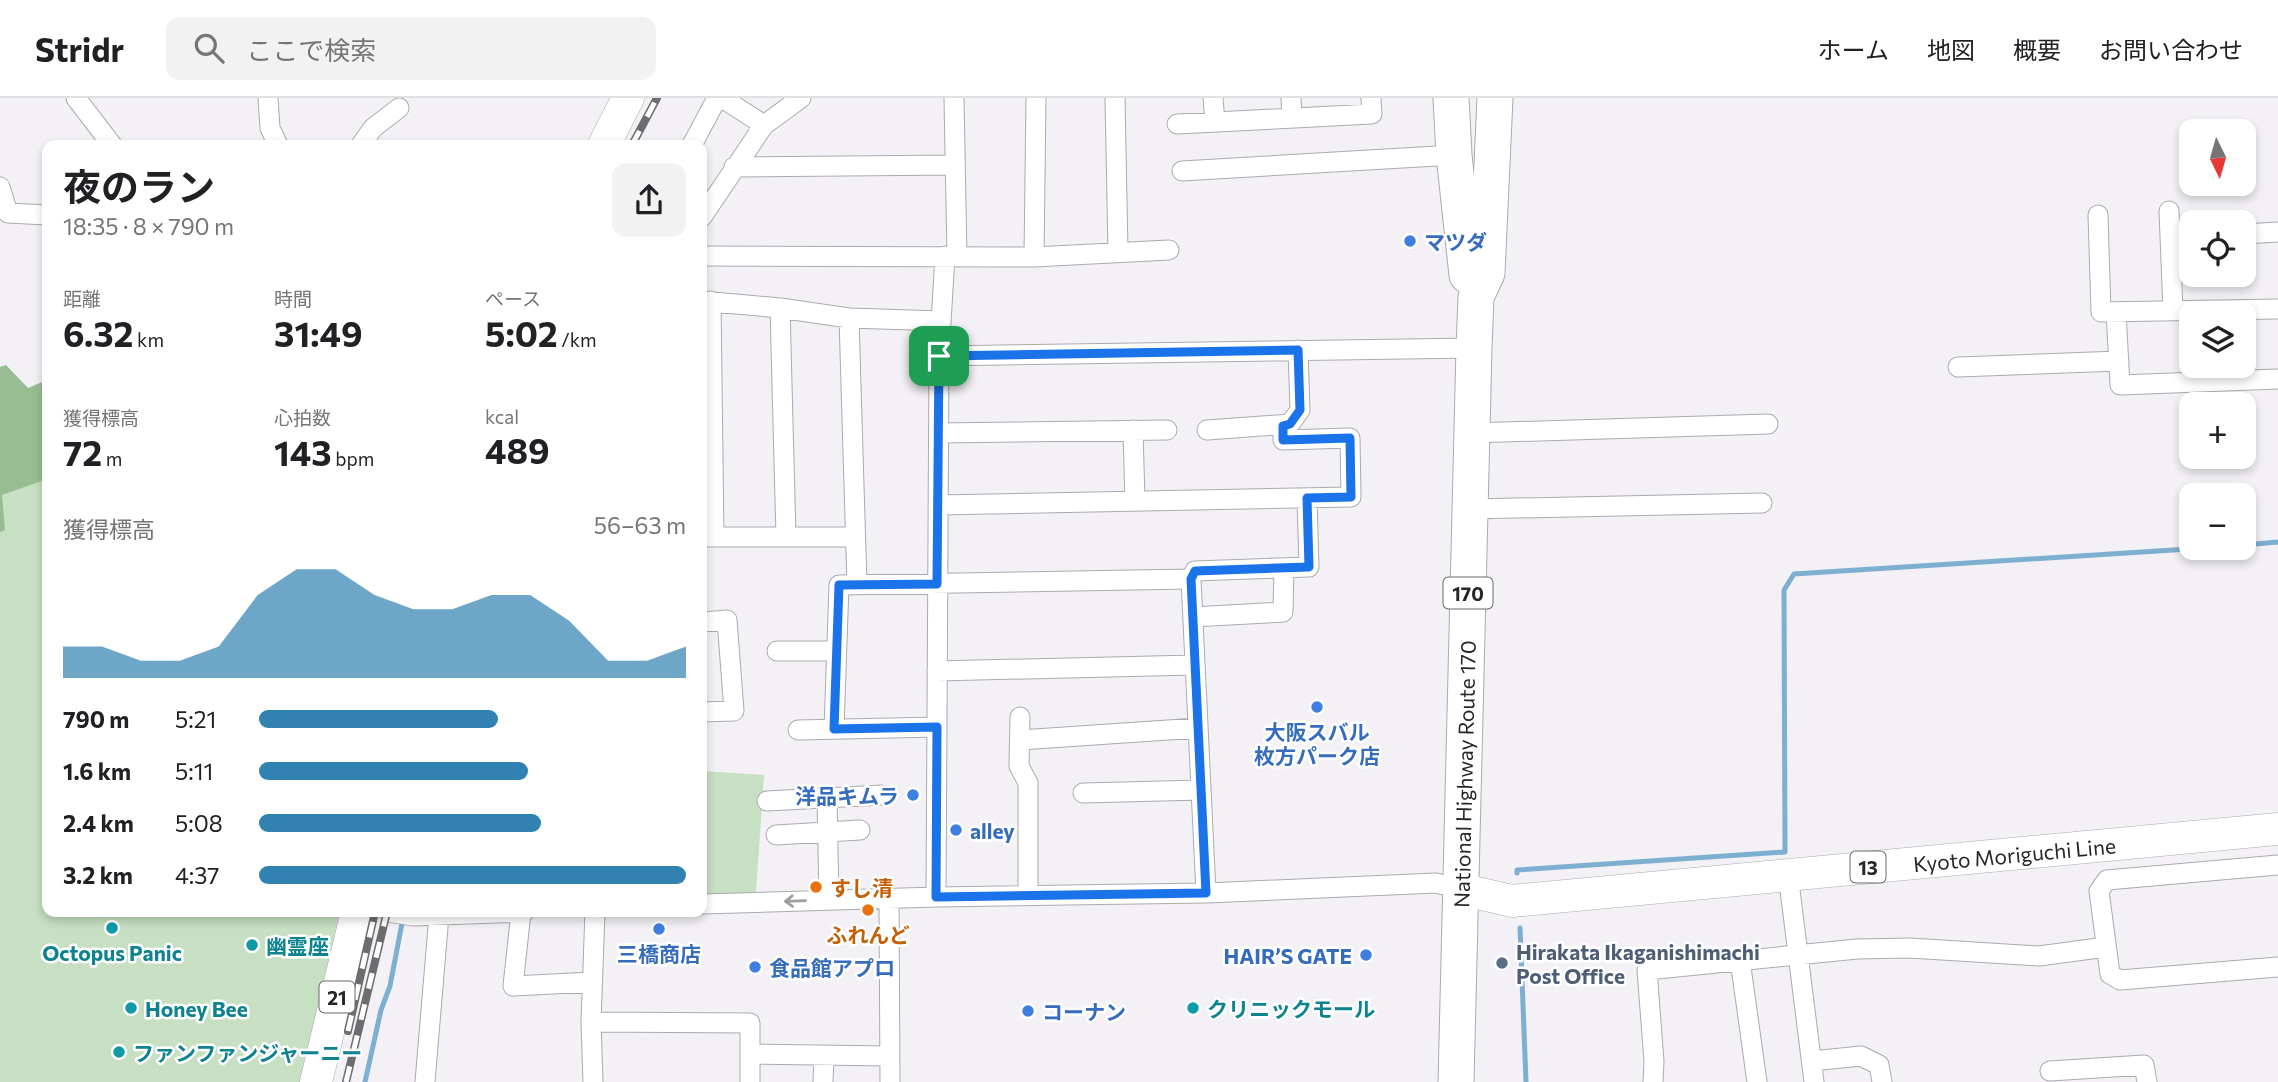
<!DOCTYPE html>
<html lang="ja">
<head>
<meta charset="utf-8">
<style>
	:root { --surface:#fff; --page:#f2f2f2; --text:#202124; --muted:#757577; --line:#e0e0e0; --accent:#3181b2 }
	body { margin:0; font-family:Commissioner,"Noto Sans JP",sans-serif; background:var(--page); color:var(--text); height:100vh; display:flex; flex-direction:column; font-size:26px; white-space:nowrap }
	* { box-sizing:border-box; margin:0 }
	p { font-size:23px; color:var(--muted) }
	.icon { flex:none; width:38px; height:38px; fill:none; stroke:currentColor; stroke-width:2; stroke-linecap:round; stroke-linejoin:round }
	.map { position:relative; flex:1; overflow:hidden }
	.details { position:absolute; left:42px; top:42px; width:665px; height:777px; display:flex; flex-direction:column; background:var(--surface); border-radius:14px; box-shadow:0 4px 10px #0003 }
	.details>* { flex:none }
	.needle { width:46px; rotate:175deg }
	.controls { position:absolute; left:2179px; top:21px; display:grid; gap:14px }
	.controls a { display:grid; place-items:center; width:77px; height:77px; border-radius:14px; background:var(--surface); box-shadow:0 4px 10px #0003; font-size:35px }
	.pin { position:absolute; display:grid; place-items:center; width:60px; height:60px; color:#fff; margin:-30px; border-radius:14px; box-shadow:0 4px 10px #0006 }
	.round { display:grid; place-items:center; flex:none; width:74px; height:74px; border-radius:14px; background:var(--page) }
	.headline { display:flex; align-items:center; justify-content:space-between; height:119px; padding:0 21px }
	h1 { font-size:38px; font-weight:700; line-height:52px }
	.figures { display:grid; grid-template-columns:repeat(3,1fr); gap:10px; height:119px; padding:7px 21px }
	.figures div { display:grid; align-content:center }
	.figures b { font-size:35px; font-weight:700 }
	.figures small { font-size:19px; font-weight:400 }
	.figures p { font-size:19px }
	.chart { height:196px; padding:14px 21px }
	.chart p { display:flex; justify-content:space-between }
	.chart svg { width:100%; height:126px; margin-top:7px; fill:var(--accent); opacity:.7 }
	ul { padding:0 21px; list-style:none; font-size:23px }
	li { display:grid; grid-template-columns:112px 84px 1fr; align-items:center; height:52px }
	li i { height:18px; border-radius:9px; background:var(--accent) }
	header { display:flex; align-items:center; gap:42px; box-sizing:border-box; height:98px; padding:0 35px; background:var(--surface); border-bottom:2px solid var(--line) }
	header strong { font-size:33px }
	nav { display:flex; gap:38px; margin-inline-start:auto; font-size:24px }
	.search { width:490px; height:63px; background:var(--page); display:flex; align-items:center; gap:18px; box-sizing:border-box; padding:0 24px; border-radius:14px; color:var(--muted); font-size:26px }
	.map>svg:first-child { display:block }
	.green { fill:#c7dfc2 }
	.forest { fill:#99bd92 }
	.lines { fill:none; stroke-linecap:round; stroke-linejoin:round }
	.stream { stroke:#7cafd0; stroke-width:5 }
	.street-casing { stroke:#abaaae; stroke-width:21 }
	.primary-casing { stroke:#abaaae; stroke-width:33 }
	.highway-casing { stroke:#abaaae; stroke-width:37 }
	.street { stroke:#fff; stroke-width:19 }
	.primary { stroke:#fff; stroke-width:32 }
	.highway { stroke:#fff; stroke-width:35 }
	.rail-casing { stroke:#6d6c6e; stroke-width:8 }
	.rail { stroke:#fff; stroke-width:5; stroke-dasharray:16; stroke-linecap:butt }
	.oneway { stroke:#9e9e9e }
	.route-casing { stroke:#fff; stroke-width:14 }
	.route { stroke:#1a73e8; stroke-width:9 }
	.shop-dot { fill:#3f7fe0; stroke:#fff; stroke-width:2.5 }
	.food-dot { fill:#e8710a; stroke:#fff; stroke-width:2.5 }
	.culture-dot { fill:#0f9aa8; stroke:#fff; stroke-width:2.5 }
	.service-dot { fill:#5c6f8a; stroke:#fff; stroke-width:2.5 }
	.labels { text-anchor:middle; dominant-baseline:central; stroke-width:5; stroke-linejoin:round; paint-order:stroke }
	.shield { fill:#fff; stroke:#686868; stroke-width:2 }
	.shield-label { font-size:19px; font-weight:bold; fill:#272728 }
	.shop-label { font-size:21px; font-weight:bold; fill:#366cbe; stroke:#fff; text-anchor:start }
	.street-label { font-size:21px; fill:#272728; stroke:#fff }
	.food-label { font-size:21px; font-weight:bold; fill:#c56008; stroke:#fff; text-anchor:start }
	.culture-label { font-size:21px; font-weight:bold; fill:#0d838f; stroke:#fff; text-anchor:start }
	.service-label { font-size:21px; font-weight:bold; fill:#4e5e75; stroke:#fff; text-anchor:start }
</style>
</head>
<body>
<header>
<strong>Stridr</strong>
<div class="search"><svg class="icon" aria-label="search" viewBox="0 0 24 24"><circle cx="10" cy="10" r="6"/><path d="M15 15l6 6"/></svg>ここで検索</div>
<nav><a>ホーム</a><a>地図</a><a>概要</a><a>お問い合わせ</a></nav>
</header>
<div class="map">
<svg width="2278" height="984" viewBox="0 0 2278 984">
	<rect width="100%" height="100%" fill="#f3f1f5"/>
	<path class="green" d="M47 291V814H345L304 984H0V310Z
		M702 673 764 677 756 794 702 798Z"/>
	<path class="forest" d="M6 267 28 290 47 282V381L2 397 5 432 0 434V269Z"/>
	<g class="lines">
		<path class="stream" d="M2244 447 2278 444
			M1517 775V772L1785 754 1784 492 1794 476 2205 450
			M1520 830 1526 984
			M365 984 381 912 390 888 403 820"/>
		<g class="street-casing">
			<path id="street" d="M76 0 112 47
				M268 0 270 30 278 47
				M722 0 764 27
				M954 0 957 159
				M1115 0 1118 154
				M1213 0 1215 24
				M1291 0 1292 20
				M1177 26 1372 16 1371 0
				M361 47 373 30 399 10
				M692 47 717 0
				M734 69 955 67
				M1182 73 1454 57
				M0 89 8 115 47 117
				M2169 113 2173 213
				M2098 117 2101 214 2278 211
				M702 119 764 27 801 0
				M2244 136 2278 134
				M702 158 1034 159 1169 152
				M1034 159 1036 0
				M702 203 780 210 849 220 941 223
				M711 203 714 439
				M780 210 786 439
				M2116 214 2120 287 2278 281
				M849 220 857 487
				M939 258 1474 250
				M1958 269 2119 263
				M1133 332 1135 403
				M1207 332 1290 326 1300 312 1298 252
				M939 335 1167 332
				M1472 335 1768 326
				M938 407 1351 399 1350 340 1283 342V328
				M1470 411 1762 405
				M703 439H854
				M1193 519 1283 514 1284 470
				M702 524 727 522 734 613 702 614
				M777 553H836
				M937 573 1195 567
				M1020 619 1019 668 1028 685V798
				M834 631 839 487 1191 481
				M798 632 937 629
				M1020 642 1198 630
				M1083 695 1201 692
				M827 700 829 802
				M767 703 882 697
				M776 737 860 732
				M2278 767 2107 782 2099 793 2110 876 2120 882 2278 869
				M1788 776 1814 984
				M1206 795 1191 481 1195 473 1309 469 1307 400
				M936 799 939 258 945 158
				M889 800 890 984
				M702 806 936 799 1206 795 1436 785 1460 791
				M388 814 413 818 524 814
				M521 814 513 888 592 884
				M1740 862 1757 984
				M591 924 750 925V984
				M751 956 889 958
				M1812 963 1861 958 1879 967 1882 984
				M2050 973 2144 967 2147 984
				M425 984 439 817
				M593 984 591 924 595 814
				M823 984 824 959
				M1653 984 1654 963 1647 872 1857 851 1910 850 2039 858 2106 849"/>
		</g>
		<g class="primary-casing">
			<g id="primary">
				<path d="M604 47 628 0"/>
				<path id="s1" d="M1460 791 1512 803 2278 731"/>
				<path d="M316 984 357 814"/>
			</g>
		</g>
		<g class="highway-casing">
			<g id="highway">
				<path d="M1451 0 1454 57 1467 177"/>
				<path id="s2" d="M1456 984 1474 250 1476 199 1487 175 1495 0"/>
			</g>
		</g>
		<use href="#street" class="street"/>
		<use href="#primary" class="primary"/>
		<use href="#highway" class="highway"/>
		<g class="rail-casing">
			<path id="rail" d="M632 47 657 0
				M348 933 375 814
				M346 984 387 814"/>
		</g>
		<use href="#rail" class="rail"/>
	</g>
	<defs><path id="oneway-shaft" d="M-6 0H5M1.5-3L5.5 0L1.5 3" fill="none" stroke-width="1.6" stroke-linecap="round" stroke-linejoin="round" transform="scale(1.75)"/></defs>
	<use class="oneway" href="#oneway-shaft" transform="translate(795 803) rotate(178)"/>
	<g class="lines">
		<g class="route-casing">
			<path id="route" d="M1298 252 1300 312 1290 326 1283 328V342L1350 340 1351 399 1307 400 1309 469 1195 473 1191 481 1206 795 936 799 937 629 834 631 839 487 937 486 939 258Z"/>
		</g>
		<use href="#route" class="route"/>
	</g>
	<g class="shop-dot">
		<circle cx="1410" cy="143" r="7"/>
		<circle cx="1317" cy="609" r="7"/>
		<circle cx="913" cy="697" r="7"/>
		<circle cx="956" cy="732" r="7"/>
		<circle cx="659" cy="831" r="7"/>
		<circle cx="1366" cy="857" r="7"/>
		<circle cx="755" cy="869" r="7"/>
		<circle cx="1028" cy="913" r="7"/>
	</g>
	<g class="food-dot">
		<circle cx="816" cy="789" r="7"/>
		<circle cx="868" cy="812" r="7"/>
	</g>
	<g class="culture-dot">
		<circle cx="112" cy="830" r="7"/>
		<circle cx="252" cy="847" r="7"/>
		<circle cx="131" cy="910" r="7"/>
		<circle cx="1193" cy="910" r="7"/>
		<circle cx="119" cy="954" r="7"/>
	</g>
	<circle class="service-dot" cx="1502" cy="865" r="7"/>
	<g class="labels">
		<g class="shield">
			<rect x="1443.5" y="479.5" width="49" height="31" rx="5"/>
			<rect x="1850.5" y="753.5" width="35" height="31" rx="5"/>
			<rect x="319.5" y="883.5" width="35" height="31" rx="5"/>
		</g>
		<g class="shield-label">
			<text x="1468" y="495">170</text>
			<text x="1868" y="769">13</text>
			<text x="337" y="899">21</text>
		</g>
		<g class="shop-label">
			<text x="1424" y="143">マツダ</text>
			<text x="1317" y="633" text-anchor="middle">大阪スバル<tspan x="1317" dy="24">枚方パーク店</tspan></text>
			<text x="899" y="697" text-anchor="end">洋品キムラ</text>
			<text x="970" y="732">alley</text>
			<text x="659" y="855" text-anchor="middle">三橋商店</text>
			<text x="1352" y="857" text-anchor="end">HAIR’S GATE</text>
			<text x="769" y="869">食品館アプロ</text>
			<text x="1042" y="913">コーナン</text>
		</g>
		<g class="street-label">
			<text stroke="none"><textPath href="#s2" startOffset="308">National Highway Route 170</textPath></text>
			<text stroke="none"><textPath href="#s1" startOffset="558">Kyoto Moriguchi Line</textPath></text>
		</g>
		<g class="food-label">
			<text x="830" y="789">すし清</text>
			<text x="868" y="836" text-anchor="middle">ふれんど</text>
		</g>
		<g class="culture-label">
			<text x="266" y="847">幽霊座</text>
			<text x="112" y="854" text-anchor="middle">Octopus Panic</text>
			<text x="145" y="910">Honey Bee</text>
			<text x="1207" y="910">クリニックモール</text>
			<text x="133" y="954">ファンファンジャーニー</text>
		</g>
		<g class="service-label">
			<text x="1516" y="853">Hirakata Ikaganishimachi<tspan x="1516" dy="24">Post Office</tspan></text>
		</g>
	</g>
</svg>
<div class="controls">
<a><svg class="needle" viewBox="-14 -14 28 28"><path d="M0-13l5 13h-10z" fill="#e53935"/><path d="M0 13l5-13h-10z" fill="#757577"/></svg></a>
<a><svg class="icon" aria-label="locate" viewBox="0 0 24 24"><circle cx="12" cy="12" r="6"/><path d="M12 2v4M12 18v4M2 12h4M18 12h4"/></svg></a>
<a><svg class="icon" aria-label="layers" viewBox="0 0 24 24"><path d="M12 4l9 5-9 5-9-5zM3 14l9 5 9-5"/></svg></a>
<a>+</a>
<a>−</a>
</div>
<div class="pin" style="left:939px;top:258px;background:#1e9e55"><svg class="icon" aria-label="arrive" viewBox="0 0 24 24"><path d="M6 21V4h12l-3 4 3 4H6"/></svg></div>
<section class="details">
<div class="headline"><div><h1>夜のラン</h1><p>18:35 · 8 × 790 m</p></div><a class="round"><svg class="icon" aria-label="share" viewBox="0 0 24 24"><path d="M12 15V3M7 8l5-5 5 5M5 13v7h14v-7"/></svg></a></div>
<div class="figures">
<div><p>距離</p><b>6.32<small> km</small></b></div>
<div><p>時間</p><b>31:49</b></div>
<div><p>ペース</p><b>5:02<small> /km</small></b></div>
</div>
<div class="figures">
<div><p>獲得標高</p><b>72<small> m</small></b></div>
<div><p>心拍数</p><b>143<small> bpm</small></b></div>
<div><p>kcal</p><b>489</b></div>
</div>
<div class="chart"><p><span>獲得標高</span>56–63 m</p>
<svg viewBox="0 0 160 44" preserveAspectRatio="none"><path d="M0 44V33L10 33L20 38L30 38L40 33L50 15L60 6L70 6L80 15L90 20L100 20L110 15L120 15L130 24L140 38L150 38L160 33V44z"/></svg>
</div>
<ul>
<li><b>790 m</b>5:21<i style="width:56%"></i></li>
<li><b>1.6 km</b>5:11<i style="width:63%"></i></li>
<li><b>2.4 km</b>5:08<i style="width:66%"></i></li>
<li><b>3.2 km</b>4:37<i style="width:100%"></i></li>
</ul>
</section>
</div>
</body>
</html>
